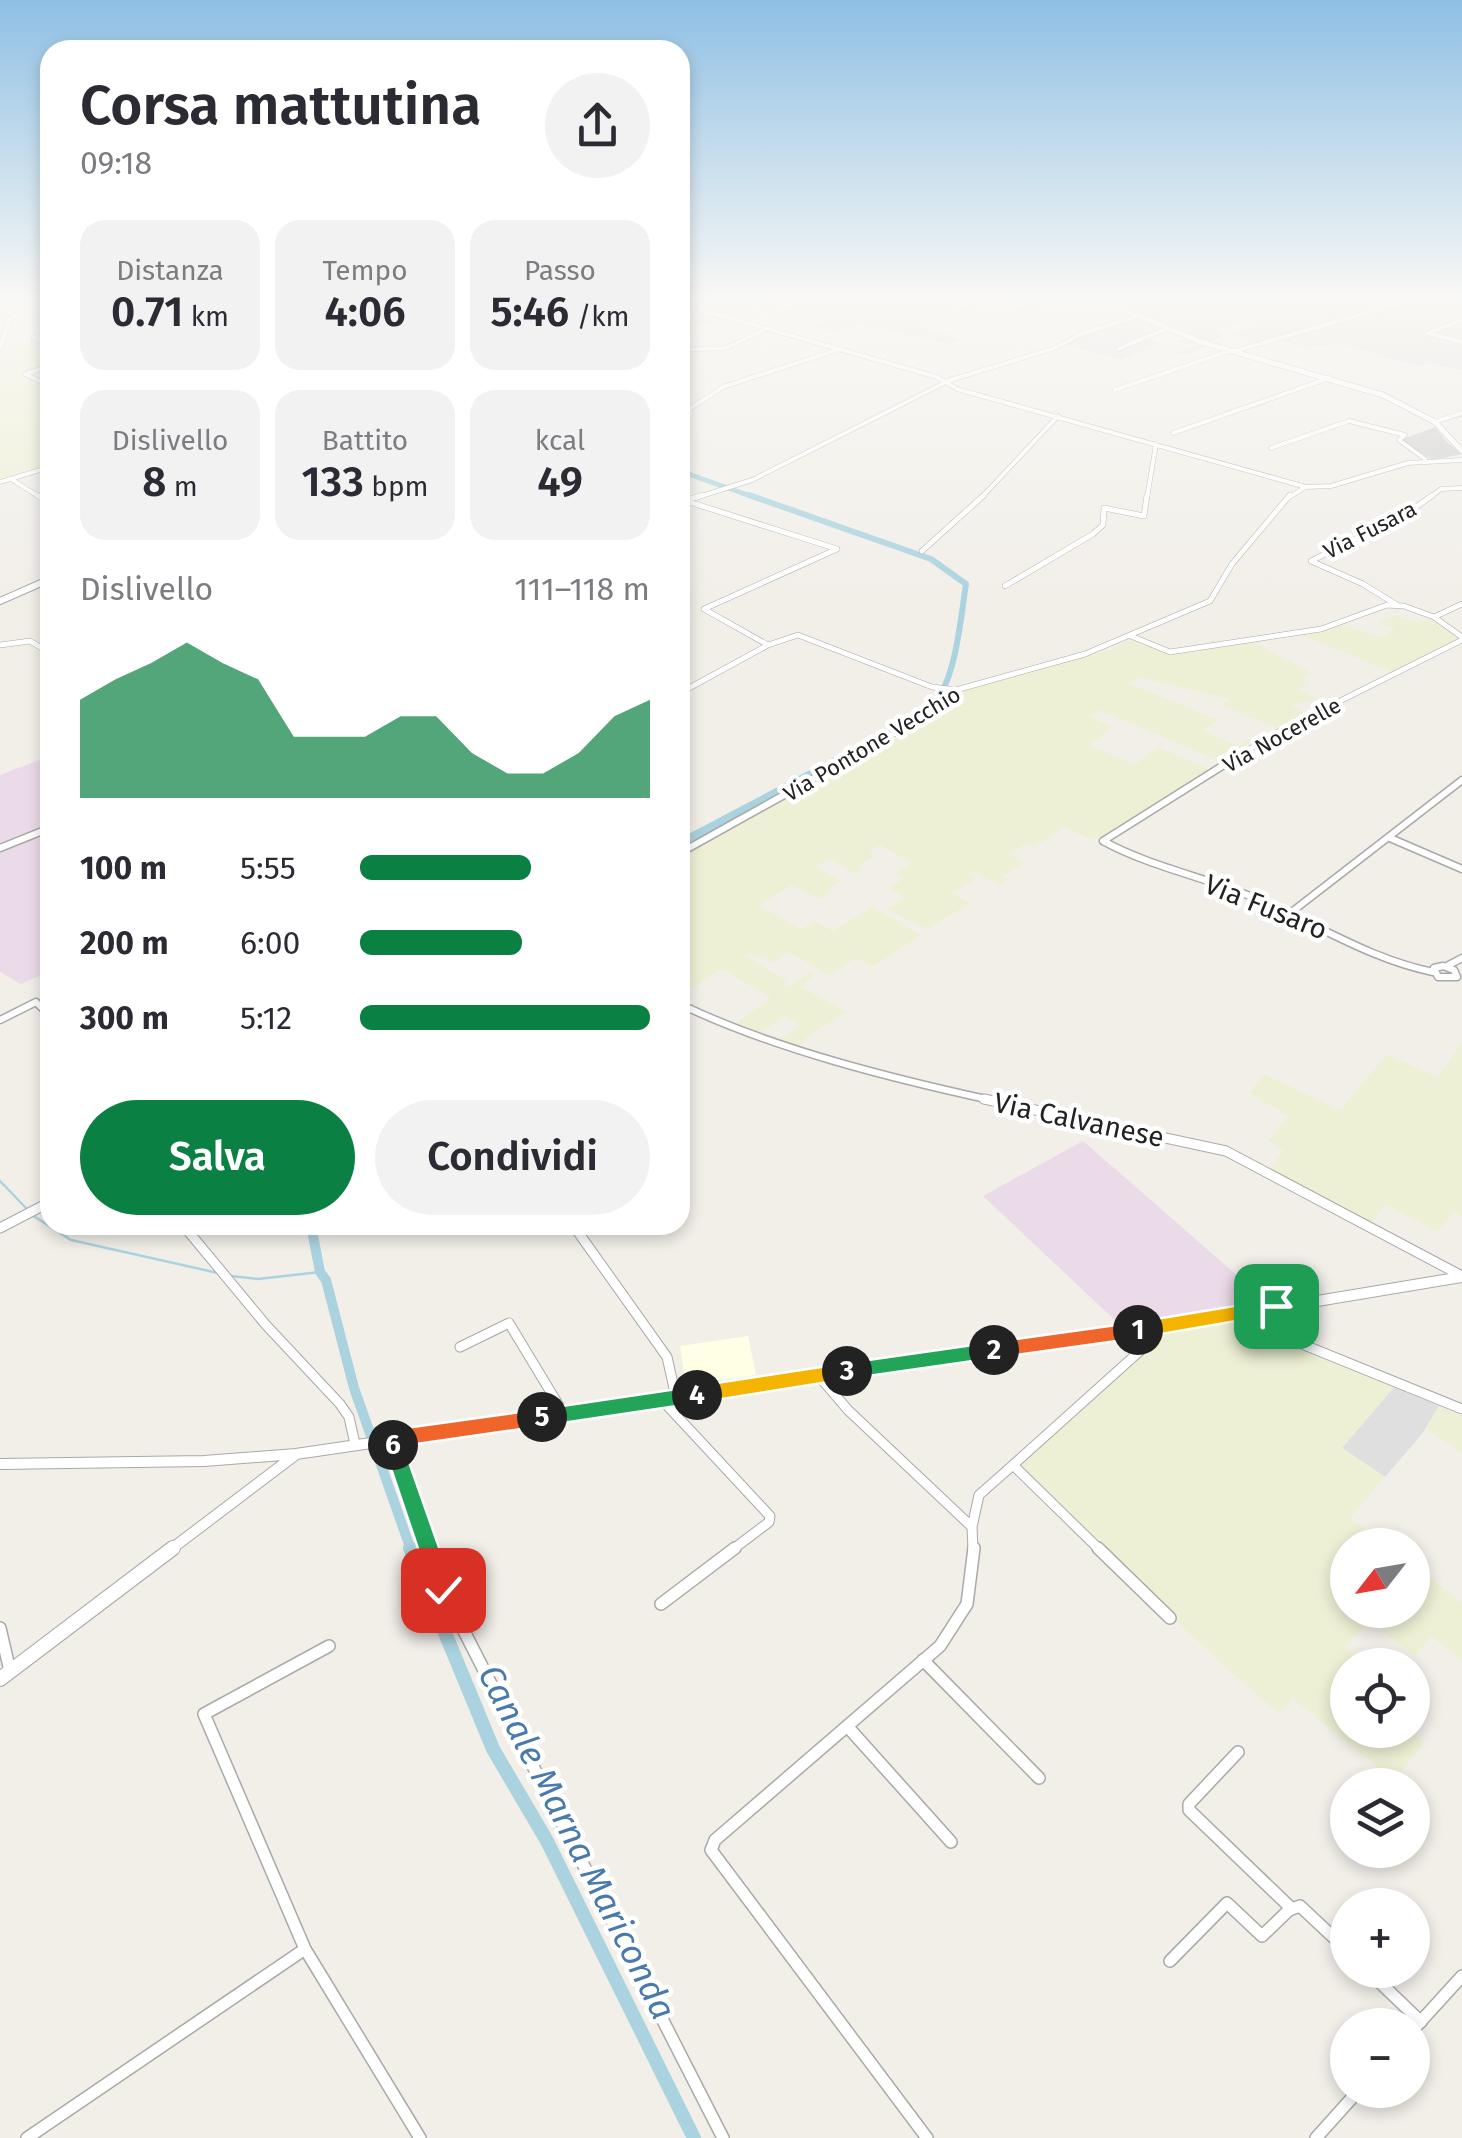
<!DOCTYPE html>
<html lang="it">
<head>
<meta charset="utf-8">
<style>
	:root { --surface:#fff; --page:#f2f2f3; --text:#2b2b33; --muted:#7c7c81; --accent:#0b8043 }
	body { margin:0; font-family:"Fira Sans",sans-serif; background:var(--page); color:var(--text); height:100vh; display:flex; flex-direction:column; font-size:38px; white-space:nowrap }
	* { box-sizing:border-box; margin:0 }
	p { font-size:32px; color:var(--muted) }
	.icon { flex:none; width:55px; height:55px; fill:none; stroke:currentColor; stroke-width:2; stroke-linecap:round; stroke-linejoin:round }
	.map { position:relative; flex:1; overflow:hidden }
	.sheet { position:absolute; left:40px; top:40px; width:650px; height:1195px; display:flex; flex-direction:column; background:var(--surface); border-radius:30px; box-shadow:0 5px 15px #0003 }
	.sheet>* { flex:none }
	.needle { width:65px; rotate:239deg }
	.controls { position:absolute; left:1330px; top:1528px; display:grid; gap:20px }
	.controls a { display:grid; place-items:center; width:100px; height:100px; border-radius:50%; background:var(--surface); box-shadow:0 5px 15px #0003; font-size:50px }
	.pin { position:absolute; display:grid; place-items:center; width:85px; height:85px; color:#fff; margin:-42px; border-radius:20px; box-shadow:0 5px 15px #0006 }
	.km { position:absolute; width:50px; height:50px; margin:-25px; border-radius:50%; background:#222; color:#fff; font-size:28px; line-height:50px; text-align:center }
	.round { display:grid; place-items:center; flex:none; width:105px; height:105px; border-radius:52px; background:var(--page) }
	.summary { display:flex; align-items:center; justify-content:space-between; height:170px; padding:0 40px }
	h1 { font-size:55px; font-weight:600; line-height:75px }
	.stats { display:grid; grid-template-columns:repeat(3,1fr); gap:15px; height:170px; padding:10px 40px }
	.stats div { display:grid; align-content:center; border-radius:25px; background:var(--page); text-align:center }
	.stats b { font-size:42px; font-weight:600 }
	.stats small { font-size:28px; font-weight:400 }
	.stats p { font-size:28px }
	.chart { height:280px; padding:20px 40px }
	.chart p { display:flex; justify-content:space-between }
	.chart svg { width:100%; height:180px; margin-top:10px; fill:var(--accent); opacity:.7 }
	.primary-button { display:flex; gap:20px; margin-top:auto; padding:20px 40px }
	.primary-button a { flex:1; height:115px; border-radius:60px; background:var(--accent); color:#fff; font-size:40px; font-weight:600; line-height:115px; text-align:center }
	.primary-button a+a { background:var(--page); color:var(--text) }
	ul { padding:0 40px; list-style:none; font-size:32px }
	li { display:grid; grid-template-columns:160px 120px 1fr; align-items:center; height:75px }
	li i { height:25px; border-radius:12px; background:var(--accent) }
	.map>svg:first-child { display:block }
	.residential { fill:#e0dfdf }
	.industrial { fill:#ebdbe8 }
	.education { fill:#ffffe5 }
	.religious { fill:#d0d0d0 }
	.farmland { fill:#eef0d5 }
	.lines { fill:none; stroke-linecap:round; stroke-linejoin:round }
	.stream { stroke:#aad3df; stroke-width:2.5 }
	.canal-far4 { stroke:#aad3df; stroke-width:5 }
	.canal-far3 { stroke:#aad3df; stroke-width:6 }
	.canal-far2 { stroke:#aad3df; stroke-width:8 }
	.canal-far1 { stroke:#aad3df; stroke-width:10 }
	.canal { stroke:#aad3df; stroke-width:14 }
	.minor-far4-casing { stroke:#a9a9a9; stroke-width:5 }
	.minor-far3-casing { stroke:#a9a9a9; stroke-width:6 }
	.minor-far2-casing { stroke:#a9a9a9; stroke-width:9 }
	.minor-far1-casing { stroke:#a9a9a9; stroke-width:11 }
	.minor-casing { stroke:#a9a9a9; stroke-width:14 }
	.tertiary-far3-casing { stroke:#a9a9a9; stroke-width:6 }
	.tertiary-far2-casing { stroke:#a9a9a9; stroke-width:8 }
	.tertiary-far1-casing { stroke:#a9a9a9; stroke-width:12 }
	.tertiary-casing { stroke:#a9a9a9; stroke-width:16 }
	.minor-far4 { stroke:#fff; stroke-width:4 }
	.minor-far3 { stroke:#fff; stroke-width:5 }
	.minor-far2 { stroke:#fff; stroke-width:6 }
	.minor-far1 { stroke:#fff; stroke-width:9 }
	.minor { stroke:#fff; stroke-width:11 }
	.tertiary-far3 { stroke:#fff; stroke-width:5 }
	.tertiary-far2 { stroke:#fff; stroke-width:6 }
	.tertiary-far1 { stroke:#fff; stroke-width:10 }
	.tertiary { stroke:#fff; stroke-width:14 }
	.split-1 { fill:#f5b400; stroke:#fff; stroke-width:2.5 }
	.split-2 { fill:#f0652b; stroke:#fff; stroke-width:2.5 }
	.split-3 { fill:#22a559; stroke:#fff; stroke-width:2.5 }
	.split-4 { fill:#f5b400; stroke:#fff; stroke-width:2.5 }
	.split-5 { fill:#22a559; stroke:#fff; stroke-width:2.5 }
	.split-6 { fill:#f0652b; stroke:#fff; stroke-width:2.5 }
	.split-7 { fill:#22a559; stroke:#fff; stroke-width:2.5 }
	.labels { text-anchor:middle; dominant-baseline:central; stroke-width:9; stroke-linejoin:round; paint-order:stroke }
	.far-street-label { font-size:22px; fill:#222; stroke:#fff }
	.street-label { font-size:28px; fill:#222; stroke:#fff }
	.near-water-label { font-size:35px; font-style:italic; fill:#4a7aab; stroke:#fff }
</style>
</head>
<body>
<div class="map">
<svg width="1462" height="2138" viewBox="0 0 1462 2138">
	<rect width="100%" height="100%" fill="#f2efe9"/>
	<path class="residential" d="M680 297H1068L1026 313 978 300 968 304 981 308 976 313 956 321 939 317 918 326 962 339 948 344 859 324 836 332 814 327 829 319 806 313 788 320 766 314 772 311 757 307 708 325 680 318Z
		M1091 297H1462V370L1428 363 1417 366 1340 343 1305 348 1282 341 1262 344 1230 334 1258 325 1245 321 1214 330 1225 335 1210 342 1214 344 1183 355 1176 353 1201 344 1179 342 1187 338 1169 329 1148 338 1160 343 1120 360 1062 343 1095 327 1133 315Z
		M1394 1387 1439 1406 1422 1434 1385 1477 1342 1448Z"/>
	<path class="industrial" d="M50 756V825L0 845V775Z
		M50 831V971L21 984 0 972V851Z
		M1083 1141 1270 1304 1121 1326 983 1196Z"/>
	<path class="education" d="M748 1336 756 1375 686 1385 680 1346Z"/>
	<path class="religious" d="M1435 427 1447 442 1462 454 1433 460 1400 440Z"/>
	<path class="farmland" d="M33 339 50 347V366L24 373 50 387V466L0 481V355L16 343Z
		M1397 615 1415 622 1430 620 1460 638 1395 673 1301 635 1343 625 1382 637 1396 629 1379 622Z
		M1131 640 1172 653 1253 642 1312 673 1301 679 1309 683 1298 689 1318 699 1292 705 1309 715 1280 729 1222 706 1229 699 1139 677 1128 683 1218 720 1203 731 1239 746 1255 735 1263 739 1224 763 1099 710 1090 717 1113 727 1089 745 1135 764 1158 747 1211 770 1103 837 1087 838 1065 827 1034 847 1027 843 1009 854 1024 863 1003 876 1008 880 1000 885 974 872 969 874 976 879 952 893 971 903 927 929 886 909 905 898 889 888 903 879 895 874 912 863 880 845 868 851 875 856 858 866 863 870 856 874 829 859 816 866 841 881 828 890 831 892 820 899 791 885 759 906 802 929 815 921 833 931 872 907 921 935 872 967 856 958 830 975 788 952 773 963 764 957 744 955 788 981 783 985 787 988 810 972 815 974 801 987 847 1012 808 1036 800 1046 779 1040 800 1024 785 1016 760 1033 732 1026 771 998 722 969 680 996V913L687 909 680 904V856L930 717 961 689 1107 651Z
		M1462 1042V1217L1454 1211 1438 1232 1386 1205 1370 1224 1270 1171 1283 1150 1268 1141 1289 1116 1249 1093 1264 1074 1340 1110 1387 1054 1437 1077Z
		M1232 1323 1394 1387 1342 1448 1385 1477 1350 1518 1386 1545H1348V1610H1412L1413 1565 1462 1602V1661L1431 1636 1415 1656 1370 1621 1346 1646 1356 1656 1348 1665V1730H1409L1425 1742 1394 1780 1293 1699 1279 1714 1214 1657 1017 1467 1162 1333Z
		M1439 1406 1462 1416V1453L1426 1429Z"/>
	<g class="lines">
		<path class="stream" d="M0 1181 27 1209
			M32 1215 71 1240 218 1273
			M231 1276 258 1279 320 1272"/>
		<path class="canal-far4" d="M680 471 756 498"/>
		<path class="canal-far3" d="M749 495 931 559 966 584C961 615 956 680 934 703 921 717 861 747 841 759"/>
		<path class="canal-far2" d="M680 843 845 756"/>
		<path class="canal-far1" d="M311 1225 320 1272 326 1280 354 1388 411 1550"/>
		<path class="canal" d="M410 1548 493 1749 547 1841 694 2138"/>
		<g class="minor-far4-casing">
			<path id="minor-far4" d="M680 304 937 377 957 389 1306 487 1331 486 1408 463 1462 460
				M1013 308 1040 297
				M949 311 982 297
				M1462 320 1428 333 1462 342
				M750 323 809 297
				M50 334 34 338 50 346
				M1118 349 1168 328
				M680 350 726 348 768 328
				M1235 351 1421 297
				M50 366 25 374 50 386
				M944 382 1055 348 1081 334 1139 316
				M1115 390 1232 350
				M680 415 723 387 840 349
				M1435 422 1462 413
				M1173 433 1329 378
				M1271 448 1349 421 1405 435 1399 440 1425 459
				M11 479 41 498
				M0 482 50 467
				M695 498 752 480 944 383
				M981 498 1058 416
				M1147 498 1156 444
				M1288 498 1304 488
				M1429 498 1441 489 1462 488"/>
		</g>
		<g class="minor-far3-casing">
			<path id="minor-far3" d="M37 495 50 503
				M680 499 837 549 704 609
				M690 499 703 495
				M922 551 984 495
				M1005 586 1093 534 1103 525 1104 508 1144 516 1147 495
				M1462 604 1434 617 1462 637
				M1397 605 1363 584 1311 561 1406 514 1433 495
				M1131 636 1170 652 1321 629 1387 605 1404 606 1434 617
				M0 645 30 641 50 653
				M768 645 798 635 932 687 956 690
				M680 693 768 645 704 609
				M849 759 926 716 956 690 1085 654 1210 601 1232 564 1290 495
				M1234 759 1272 735 1462 640"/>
		</g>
		<g class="minor-far2-casing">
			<path id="minor-far2" d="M1238 756 1103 841C1151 867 1205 877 1255 898 1315 923 1369 959 1433 972
				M1390 838 1462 869
				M0 848 50 828
				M680 853 854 756
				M1289 914 1462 780
				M1443 966 1454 970 1457 977H1438L1434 968Z
				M1447 966 1462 958
				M680 1004C773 1049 894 1079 995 1101
				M0 1020 36 1002 50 1016"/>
		</g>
		<g class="minor-far1-casing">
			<path id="minor-far1" d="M984 1099 1226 1151 1462 1276
				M183 1225 266 1325 340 1404 349 1417 355 1444
				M573 1225 667 1357 676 1397
				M0 1228 50 1202
				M1235 1317 1462 1409
				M460 1347 509 1323 564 1414
				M818 1375 848 1410 972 1527 973 1550
				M662 1400 770 1516 769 1522 732 1550
				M391 1439 429 1550
				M972 1527 979 1495 1013 1465
				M1100 1550 1013 1465 1151 1341 1155 1328"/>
		</g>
		<g class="minor-casing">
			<path id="minor" d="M428 1548 443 1590 723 2138
				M1098 1548 1170 1618
				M661 1604 735 1548
				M0 1628 10 1671
				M329 1646 204 1714 305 1949 420 2138
				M923 1660 1039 1778
				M847 1726 951 1842
				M1238 1752 1189 1804V1810L1292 1909
				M1170 1961 1227 1903 1262 1936 1289 1910 1300 1906 1348 1951
				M1367 1970 1421 2022
				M1412 2031 1462 1976
				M27 2138 305 1949
				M927 2138 711 1850 715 1840 940 1646 967 1604 974 1548
				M1316 2138 1359 2090"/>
		</g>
		<g class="tertiary-far3-casing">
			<path id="tertiary-far3" d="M1094 297 1201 342 1383 395 1435 422 1462 451
				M680 308 704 297
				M0 348 9 321 40 297"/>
		</g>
		<g class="tertiary-far2-casing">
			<path id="tertiary-far2" d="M0 601 50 579"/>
		</g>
		<g class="tertiary-far1-casing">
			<path id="tertiary-far1" d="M0 1464 204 1461 296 1454 1155 1328 1462 1277
				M170 1550 294 1456"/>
		</g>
		<g class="tertiary-casing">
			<path id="tertiary" d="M0 1679 173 1548"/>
		</g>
		<use href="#minor-far4" class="minor-far4"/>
		<use href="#minor-far3" class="minor-far3"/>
		<use href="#minor-far2" class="minor-far2"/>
		<use href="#minor-far1" class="minor-far1"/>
		<use href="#minor" class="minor"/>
		<use href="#tertiary-far3" class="tertiary-far3"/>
		<use href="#tertiary-far2" class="tertiary-far2"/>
		<use href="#tertiary-far1" class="tertiary-far1"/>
		<use href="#tertiary" class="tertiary"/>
	</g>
	<linearGradient id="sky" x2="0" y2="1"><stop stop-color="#8fc0e4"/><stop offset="0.5" stop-color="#f9f8f5"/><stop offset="1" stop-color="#f9f8f5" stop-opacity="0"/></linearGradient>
	<rect width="1462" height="597" fill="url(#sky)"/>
	<path class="split-1" d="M1276 1299 1285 1306 1276 1314 1138 1338 1128 1330 1138 1322Z"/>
	<path class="split-2" d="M1138 1322 1148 1330 1138 1338 994 1358 984 1350 994 1342Z"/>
	<path class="split-3" d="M994 1342 1004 1350 994 1358 847 1379 837 1371 847 1363Z"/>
	<path class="split-4" d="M847 1363 857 1371 847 1379 697 1403 687 1395 697 1386Z"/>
	<path class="split-5" d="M697 1386 707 1395 697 1403 542 1426 532 1417 542 1409Z"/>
	<path class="split-6" d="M542 1409 552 1417 542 1426 403 1446 393 1454 386 1452 381 1439 391 1430Z"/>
	<path class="split-7" d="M393 1437 403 1445 454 1590 451 1597 443 1600 435 1597 432 1590 383 1445Z"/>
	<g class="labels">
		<g class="far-street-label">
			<text transform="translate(1370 530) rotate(-27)">Via Fusara</text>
			<text transform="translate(1282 735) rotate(-29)">Via Nocerelle</text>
			<text transform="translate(872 744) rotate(-31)">Via Pontone Vecchio</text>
		</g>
		<g class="street-label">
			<text transform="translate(1266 907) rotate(22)">Via Fusaro</text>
			<text transform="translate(1079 1120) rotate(12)">Via Calvanese</text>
		</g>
		<g class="near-water-label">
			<text transform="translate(577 1842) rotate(63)">Canale Marna Mariconda</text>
		</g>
	</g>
</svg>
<div class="controls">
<a><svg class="needle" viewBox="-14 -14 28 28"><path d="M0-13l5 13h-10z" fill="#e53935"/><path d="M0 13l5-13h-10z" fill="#7c7c81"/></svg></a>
<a><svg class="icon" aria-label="locate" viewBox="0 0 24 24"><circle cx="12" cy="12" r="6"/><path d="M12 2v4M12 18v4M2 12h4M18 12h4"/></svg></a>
<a><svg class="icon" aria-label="layers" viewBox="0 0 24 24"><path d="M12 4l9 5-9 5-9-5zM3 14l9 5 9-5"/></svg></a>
<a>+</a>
<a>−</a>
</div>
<div class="pin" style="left:1276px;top:1306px;background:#1e9e55"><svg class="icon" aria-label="arrive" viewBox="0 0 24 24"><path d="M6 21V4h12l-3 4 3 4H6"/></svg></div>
<div class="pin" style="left:443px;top:1590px;background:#d93025"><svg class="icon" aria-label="check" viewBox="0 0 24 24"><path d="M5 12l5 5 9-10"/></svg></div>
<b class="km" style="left:1138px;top:1330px">1</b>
<b class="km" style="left:994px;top:1350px">2</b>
<b class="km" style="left:847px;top:1371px">3</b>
<b class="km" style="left:697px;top:1395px">4</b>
<b class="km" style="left:542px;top:1417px">5</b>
<b class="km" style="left:393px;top:1445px">6</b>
<section class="sheet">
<div class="summary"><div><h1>Corsa mattutina</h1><p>09:18</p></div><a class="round"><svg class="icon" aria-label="share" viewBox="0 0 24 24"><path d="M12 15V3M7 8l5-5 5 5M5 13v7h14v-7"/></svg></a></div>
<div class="stats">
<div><p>Distanza</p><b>0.71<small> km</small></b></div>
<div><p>Tempo</p><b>4:06</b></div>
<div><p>Passo</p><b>5:46<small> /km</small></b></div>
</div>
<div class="stats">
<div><p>Dislivello</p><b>8<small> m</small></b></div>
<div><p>Battito</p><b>133<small> bpm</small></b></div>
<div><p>kcal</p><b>49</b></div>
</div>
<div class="chart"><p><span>Dislivello</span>111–118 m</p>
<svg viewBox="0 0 160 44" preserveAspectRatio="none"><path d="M0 44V20L10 15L20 11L30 6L40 11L50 15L60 29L70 29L80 29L90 24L100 24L110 33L120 38L130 38L140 33L150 24L160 20V44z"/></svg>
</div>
<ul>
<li><b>100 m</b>5:55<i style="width:59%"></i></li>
<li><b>200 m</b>6:00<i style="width:56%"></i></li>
<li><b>300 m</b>5:12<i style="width:100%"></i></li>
</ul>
<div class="primary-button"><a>Salva</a><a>Condividi</a></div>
</section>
</div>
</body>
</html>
